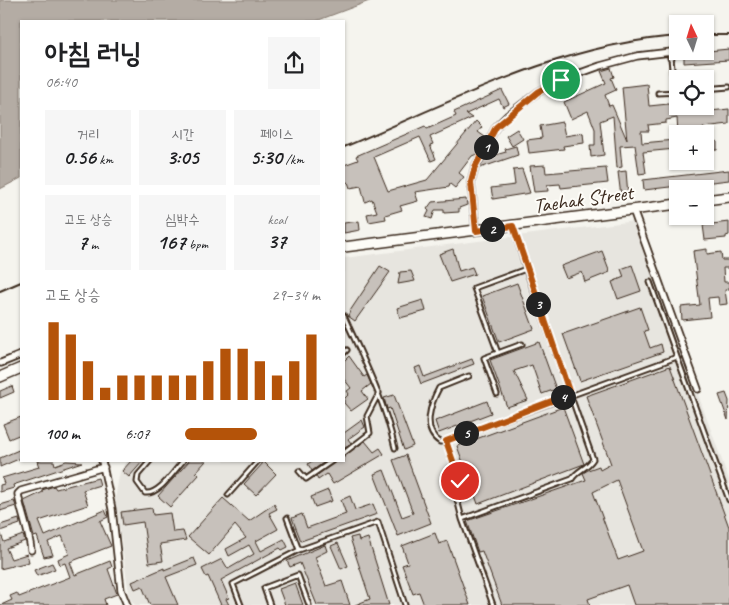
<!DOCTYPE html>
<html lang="ko">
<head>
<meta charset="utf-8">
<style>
	:root { --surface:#fff; --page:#f6f6f6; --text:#202124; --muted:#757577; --accent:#b45309 }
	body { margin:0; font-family:Caveat,"Poor Story",sans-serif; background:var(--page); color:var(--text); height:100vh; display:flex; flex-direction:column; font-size:19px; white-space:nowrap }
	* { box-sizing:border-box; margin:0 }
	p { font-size:16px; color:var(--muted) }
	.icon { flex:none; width:28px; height:28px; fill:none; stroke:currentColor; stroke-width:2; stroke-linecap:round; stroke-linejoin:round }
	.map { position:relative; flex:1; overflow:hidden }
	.panel { position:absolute; left:20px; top:20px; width:325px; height:442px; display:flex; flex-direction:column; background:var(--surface); border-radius:0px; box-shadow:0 1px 4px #0004 }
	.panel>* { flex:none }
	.needle { width:32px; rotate:356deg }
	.buttons { position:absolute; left:669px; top:15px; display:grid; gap:10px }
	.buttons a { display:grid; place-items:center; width:45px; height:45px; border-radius:0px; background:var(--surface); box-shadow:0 1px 4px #0004; font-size:25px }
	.pin { position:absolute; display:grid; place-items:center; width:42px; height:42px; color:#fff; margin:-21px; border:2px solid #fff; border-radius:50%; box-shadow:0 1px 5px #0007 }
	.km { position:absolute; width:25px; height:25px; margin:-12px; border-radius:50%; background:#222; color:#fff; font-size:14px; line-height:25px; text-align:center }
	.round { display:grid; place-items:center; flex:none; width:52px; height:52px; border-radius:0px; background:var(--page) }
	.headline { display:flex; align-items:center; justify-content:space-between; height:85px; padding:0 25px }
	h1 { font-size:28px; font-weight:700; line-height:38px }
	.figures { display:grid; grid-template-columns:repeat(3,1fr); gap:8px; height:85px; padding:5px 25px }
	.figures div { display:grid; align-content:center; border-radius:0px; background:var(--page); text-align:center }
	.figures b { font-size:21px; font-weight:700 }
	.figures small { font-size:14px; font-weight:400 }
	.figures p { font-size:14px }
	.chart { height:140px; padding:10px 25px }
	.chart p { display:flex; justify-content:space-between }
	.chart svg { width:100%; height:90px; margin-top:5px; stroke:var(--accent); stroke-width:6 }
	ul { padding:0 25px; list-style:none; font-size:16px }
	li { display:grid; grid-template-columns:80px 60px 1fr; align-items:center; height:38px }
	li i { height:12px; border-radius:6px; background:var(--accent) }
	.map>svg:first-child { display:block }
	.built { fill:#e7e5df }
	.water { fill:#b4aca4; stroke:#84786e }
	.building { fill:#c7c1bb; stroke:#3b2a1e; fill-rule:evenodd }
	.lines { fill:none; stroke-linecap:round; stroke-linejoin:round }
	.service-casing { stroke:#3b2a1e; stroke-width:7 }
	.minor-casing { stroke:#3b2a1e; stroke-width:9 }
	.primary-casing { stroke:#3b2a1e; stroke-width:12 }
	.service { stroke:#fdfcf7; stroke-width:3 }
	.minor { stroke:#fdfcf7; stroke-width:5.5 }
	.primary { stroke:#fdfcf7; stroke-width:9 }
	.rail { stroke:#3b2a1e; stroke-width:2 }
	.route-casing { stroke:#fff; stroke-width:10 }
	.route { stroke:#b45309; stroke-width:6 }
	.labels { text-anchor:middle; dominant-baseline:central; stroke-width:4; stroke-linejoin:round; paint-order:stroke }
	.street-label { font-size:21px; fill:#3b2a1e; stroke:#fdfcf7 }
</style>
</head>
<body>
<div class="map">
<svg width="729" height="605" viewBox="0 0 729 605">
	<rect width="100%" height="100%" fill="#f5f4ee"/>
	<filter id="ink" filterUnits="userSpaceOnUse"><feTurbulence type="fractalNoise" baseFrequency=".02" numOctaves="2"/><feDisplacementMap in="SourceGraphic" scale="10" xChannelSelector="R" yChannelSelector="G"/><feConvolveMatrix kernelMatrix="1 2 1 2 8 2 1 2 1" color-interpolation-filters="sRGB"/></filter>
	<g filter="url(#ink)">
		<path class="built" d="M635 221 729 480V605H135L131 600 128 587 115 499 120 471 128 461H344V258Z"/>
		<path class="water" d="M0 0H372L316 21H21V178L0 189Z"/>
		<path class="building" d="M729 49V60L684 63V55L709 54 708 51Z
			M611 68 614 77 611 78 616 90 605 95 609 106 612 105 627 140 622 87 647 84 649 106 678 103V106H700L701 112 729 109V124L703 127V132L690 134H678L677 118 666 120V123L648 125 649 131H641L642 143 675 140 676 149 643 152 646 173 639 174 635 145 620 146 622 167 617 168 613 116 600 121 604 155 591 157 590 145H595V129L588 111 571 119 564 102 606 83 601 71Z
			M502 90 509 104 503 107 499 99 466 114 472 118 430 137 433 144 430 145 436 159 431 161 420 137 374 157 388 191 427 180 476 121 482 127 478 132 485 137 477 154 472 156 459 173 464 177 455 188 450 184 449 187 415 192 418 201 400 206 402 210 385 215 386 219 369 222 367 214 377 212 372 199 365 202 361 186 350 188 348 182 344 184V165L358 160 356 156 425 126 427 129 456 116 454 112Z
			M562 122 565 136 583 133 584 143 563 146 564 149 529 153 527 140 542 138 540 126Z
			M517 129 523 139 512 146 506 136Z
			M717 141V150L705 151V142Z
			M516 146 518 155 480 168 485 158 506 152 505 149Z
			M545 165 546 173 606 168 608 183 561 188 560 184 547 185 548 191 534 192 530 166Z
			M522 169 530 193 493 199 491 188 515 185 513 170Z
			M729 170V180L644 190 643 180Z
			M626 171 628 195 621 196 618 172Z
			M466 199 467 205 459 208V212L444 213V210H435L432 219 426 217 429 211 427 209 432 202Z
			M359 221 360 230 344 233V223Z
			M729 222V235L726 236V238L705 240 703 225Z
			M453 249 459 271 472 267 475 274 450 282 439 254Z
			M707 249V254L721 252 722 260H729V268H723L724 282H729V289L725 290 727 304 719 305 718 297 708 298 710 317 682 320 681 307 700 305 693 251Z
			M602 251 610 272 585 282 582 272 566 278 561 266Z
			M632 265 641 291 618 299 612 282 624 277 621 269Z
			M380 266 390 272 355 321 348 316 350 311Z
			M411 271 415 281 398 284 400 272Z
			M517 283 534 329 499 342 482 296Z
			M423 300 426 311 400 318 397 308Z
			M640 307 648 330 644 331 650 348 661 344 663 352 580 381 563 334Z
			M539 342 556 389 542 394 532 365 514 371 528 400 507 407 490 360Z
			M349 356 364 377 367 375 371 384 362 391 368 399 351 411 344 403V399L349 394 347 391 351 388 344 379V361Z
			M472 359 474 364 421 384 415 368 420 366 424 377Z
			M670 366 729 527V605H634L627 585 588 599 590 605H502L482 551 478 552 467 521 586 480 583 473 588 470 599 466 600 470 611 464 586 396ZM617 480 643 551 618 560 593 492Z
			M12 386 14 392 0 398V391Z
			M726 393 729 401 728 420 719 395Z
			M394 395 413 446 404 450 390 408 387 409 384 398Z
			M487 401 491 413 439 433 435 421Z
			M563 407 584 464 478 504 457 446Z
			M21 417V434L9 439 3 424Z
			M362 420 365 427 348 439 351 443 344 449V433Z
			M365 441 374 452 380 448 384 454 333 484 327 474 318 480 316 476 335 461H344V456Z
			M21 449V458L0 467V458Z
			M406 455 431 523 398 536 374 474 384 470 402 517 413 513 393 460Z
			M37 461H54L55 465 66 461 82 462 13 485 14 488 0 492V485L4 484 2 478 39 467Z
			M131 461H143L129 477 122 471Z
			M189 461H206L196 472 199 475 170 507 158 496Z
			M312 461H326L312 471 308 464Z
			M264 462 276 474 256 495 244 484Z
			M98 478 100 485 83 490 88 505 39 521 45 536 105 510 108 517 100 521 111 546 70 562 75 575 110 561 112 567 108 569 117 594 104 599 106 605H1L12 600 10 596 17 593 19 597 70 577 65 563 60 565 58 559 69 554 62 536 48 542 53 555 44 557 37 536 34 537 24 501 43 492 42 490 54 486 56 489Z
			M328 490 332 501 315 507 311 497Z
			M350 496 355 510 373 504 377 514 301 541 292 518 302 514 307 528 346 514 341 500Z
			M223 498 249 521 274 504 277 509 269 513 278 529 256 541 261 551 284 539 288 547 282 550 280 548 221 580 229 598 226 599 229 605H221L208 576 206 577 202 569 222 559 228 569 254 554 249 545 229 556 226 549 246 538 235 525 209 555 188 537Z
			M14 501 16 506 0 511V505Z
			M152 508 153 515 170 513 173 532 183 531 186 540 160 544 163 561 149 563 143 522 123 525 121 512Z
			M19 519 20 524 0 531V525Z
			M0 532 4 542 23 535 25 541 6 548 11 559 27 554 29 562 0 569Z
			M435 533 439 544 447 541 470 605H424L419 592 413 594 402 565 408 563 402 546Z
			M358 536 359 541 368 538 389 605H355L370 599 350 538Z
			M338 543 348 566 341 569 331 546Z
			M325 545 327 551 315 557 326 586 342 581 350 605H317L300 563 290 567 287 561Z
			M194 558 197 565 166 577 178 605H150L142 586 135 589 132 582 164 568V570Z
			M52 563 55 569 37 576 34 570Z
			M295 583 303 605H285L279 589Z"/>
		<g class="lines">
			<g class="service-casing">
				<path id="service" d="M671 58 674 92
					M705 89 729 87
					M658 93 678 92
					M344 316C365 363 383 397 395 448
					M344 353 347 350
					M498 353 474 288 526 269
					M677 357 729 500
					M497 394 484 358 522 344
					M446 441 440 442C421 430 431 403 439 388L469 376
					M344 453 370 433 367 416 379 393
					M150 461 138 475 137 482 145 493C159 495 174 471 183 461
					M299 471 306 479 332 461
					M228 495 258 461
					M287 518 299 550
					M462 519 572 479C577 470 587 469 593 459L526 269 513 227
					M241 605 233 584 299 550 378 522 405 605
					M270 605 264 588 298 575 309 605
					M493 605 462 519 456 495 460 481 446 441 677 357 650 282"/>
			</g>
			<g class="minor-casing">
				<path id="minor" d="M633 210 698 389
					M476 231 471 182 475 167 496 127 508 115 538 92 561 80 600 66 637 56 671 52V58
					M1 363 21 355
					M102 461 112 509 121 590 127 605
					M31 550C29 531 21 513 18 494L21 491 104 467"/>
			</g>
			<g class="primary-casing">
				<path id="primary" d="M705 200 729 197
					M344 247 678 204
					M0 377 21 368"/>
			</g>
			<use href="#service" class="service"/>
			<use href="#minor" class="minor"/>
			<use href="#primary" class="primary"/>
			<path class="rail" d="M705 35H729
				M344 147C452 102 559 44 678 36
				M0 291 21 282"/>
		</g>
	</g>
	<g class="lines" filter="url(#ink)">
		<g class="route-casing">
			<path id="route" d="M460 481 446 441 570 394 513 226 476 231 471 182 475 167 496 127 538 92 561 80"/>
		</g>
		<use href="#route" class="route"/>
	</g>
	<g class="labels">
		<g class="street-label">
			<text transform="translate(583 199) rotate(-8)">Taehak Street</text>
		</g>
	</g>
</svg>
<div class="buttons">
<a><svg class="needle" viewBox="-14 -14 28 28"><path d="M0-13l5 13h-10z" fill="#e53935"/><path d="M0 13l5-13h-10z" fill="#757577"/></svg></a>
<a><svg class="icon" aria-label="locate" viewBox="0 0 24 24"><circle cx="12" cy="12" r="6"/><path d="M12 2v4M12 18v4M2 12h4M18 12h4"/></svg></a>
<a>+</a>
<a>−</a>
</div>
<div class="pin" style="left:561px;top:80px;background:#1e9e55"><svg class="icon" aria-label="arrive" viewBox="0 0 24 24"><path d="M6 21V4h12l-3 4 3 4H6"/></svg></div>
<div class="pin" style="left:460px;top:481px;background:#d93025"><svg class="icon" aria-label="check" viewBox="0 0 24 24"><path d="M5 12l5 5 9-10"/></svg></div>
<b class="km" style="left:486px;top:147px">1</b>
<b class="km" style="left:492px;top:229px">2</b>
<b class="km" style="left:538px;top:304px">3</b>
<b class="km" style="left:563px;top:397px">4</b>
<b class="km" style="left:466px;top:433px">5</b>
<section class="panel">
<div class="headline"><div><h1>아침 러닝</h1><p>06:40</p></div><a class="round"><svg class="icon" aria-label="share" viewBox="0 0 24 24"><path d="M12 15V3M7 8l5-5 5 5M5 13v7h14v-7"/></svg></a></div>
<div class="figures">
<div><p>거리</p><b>0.56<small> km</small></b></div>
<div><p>시간</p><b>3:05</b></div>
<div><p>페이스</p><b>5:30<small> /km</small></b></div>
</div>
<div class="figures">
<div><p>고도 상승</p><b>7<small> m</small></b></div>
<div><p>심박수</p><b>167<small> bpm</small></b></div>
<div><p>kcal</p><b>37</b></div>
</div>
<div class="chart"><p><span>고도 상승</span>29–34 m</p>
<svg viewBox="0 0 160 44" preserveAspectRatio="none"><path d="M5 44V6M15 44V12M25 44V25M35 44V38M45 44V32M55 44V32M65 44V32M75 44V32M85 44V32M95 44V25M105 44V19M115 44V19M125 44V25M135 44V32M145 44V25M155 44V12"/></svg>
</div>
<ul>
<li><b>100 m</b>6:07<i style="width:53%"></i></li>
</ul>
</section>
</div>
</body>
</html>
